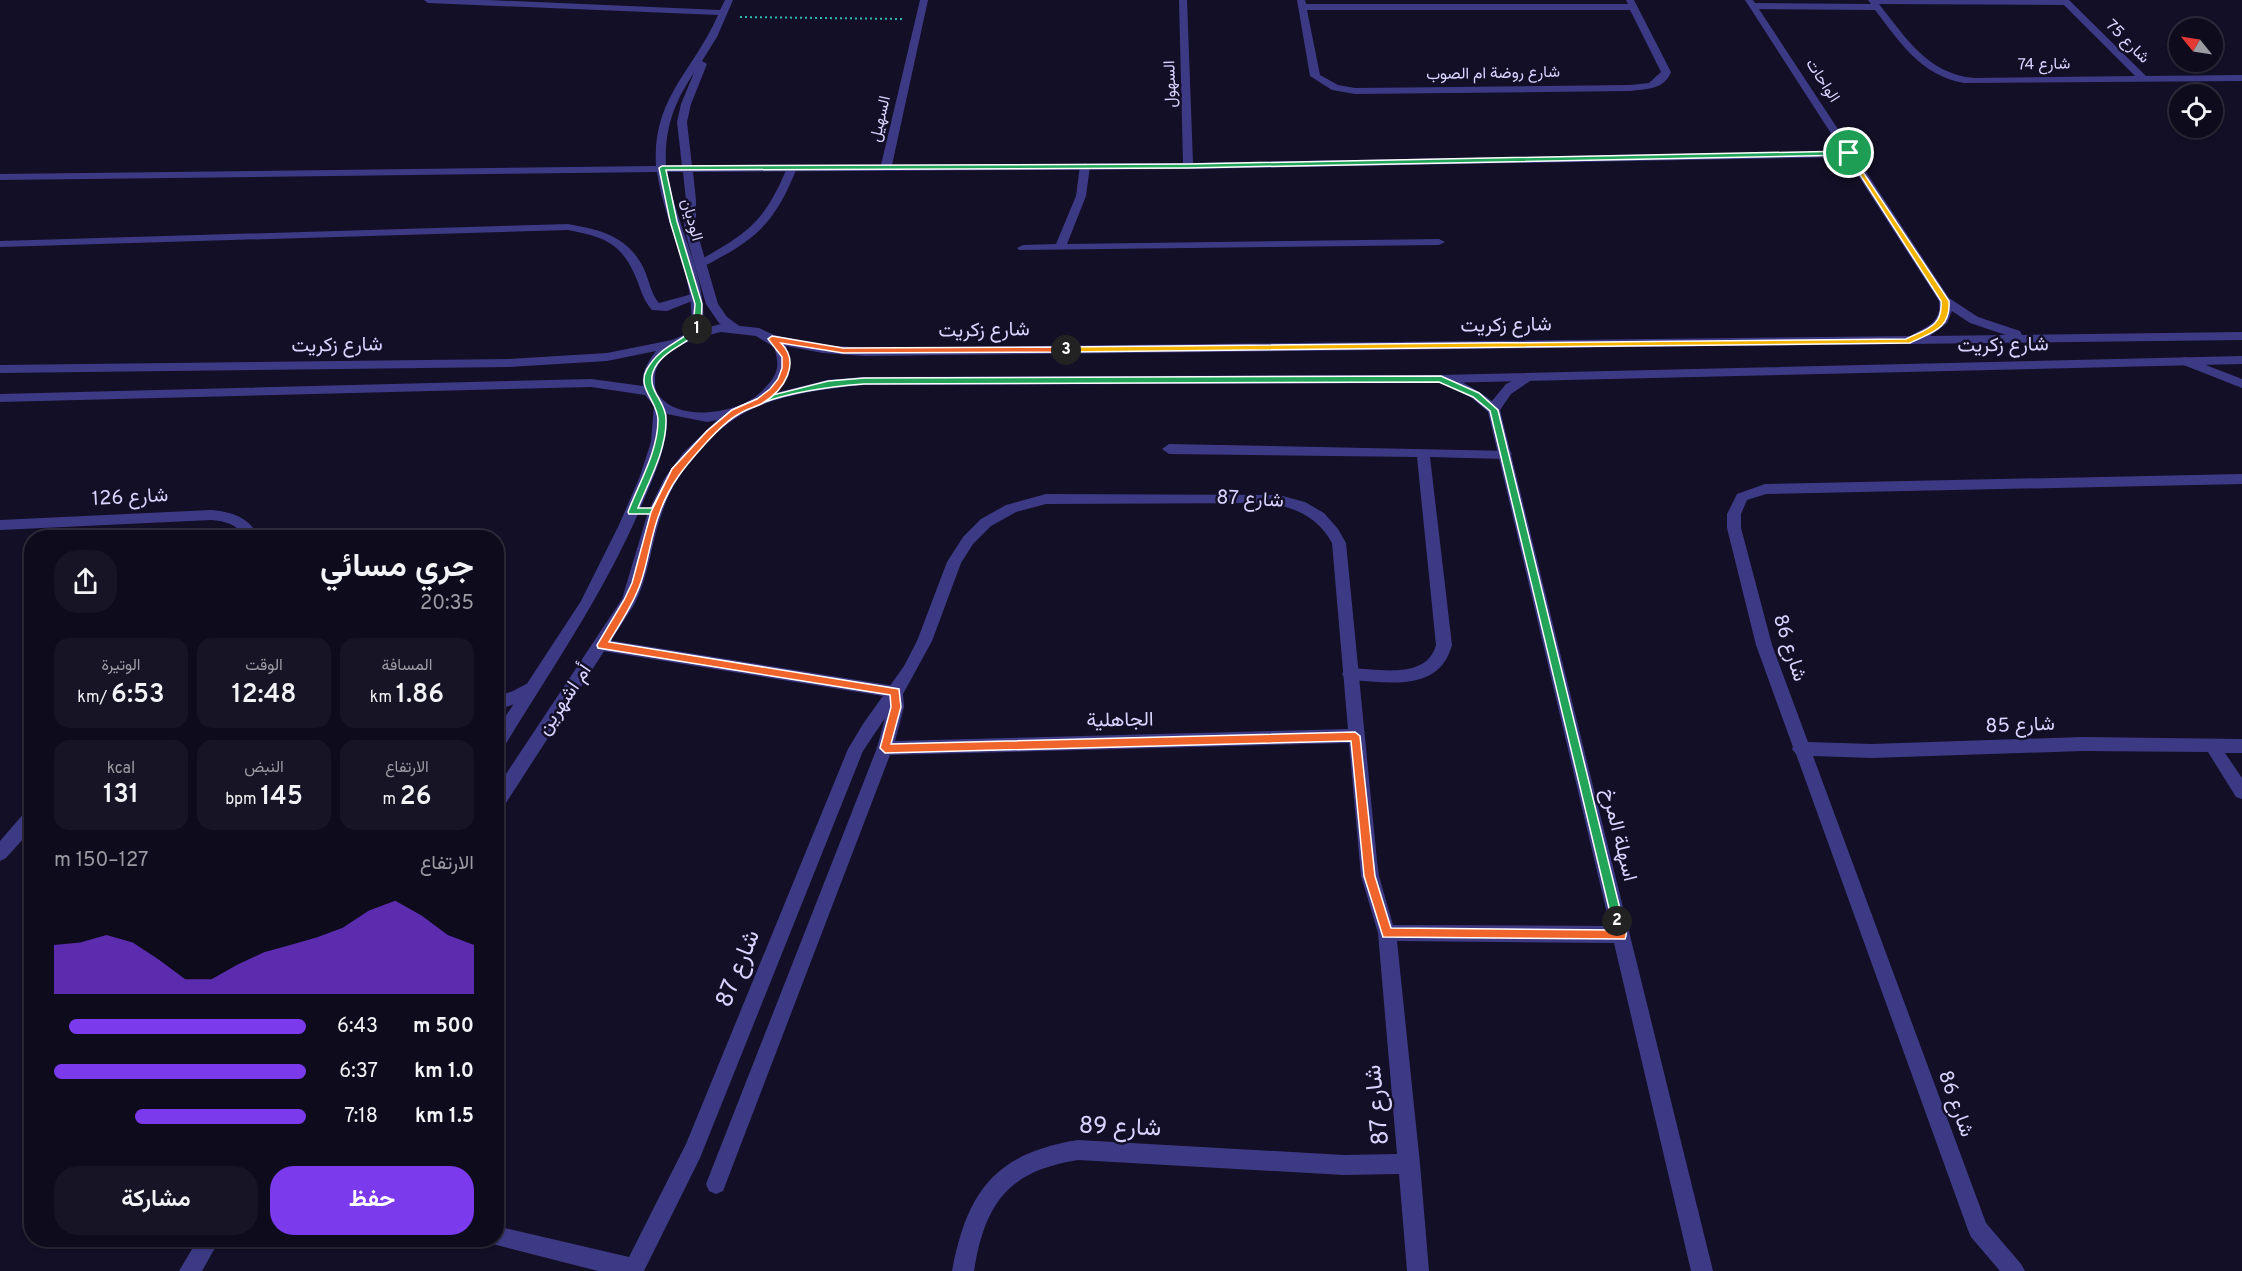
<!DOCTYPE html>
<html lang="ar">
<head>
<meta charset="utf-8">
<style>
	:root { --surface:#0e0b1c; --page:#171425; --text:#f1f3f6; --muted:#9b9ba3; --line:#2e2b3b; --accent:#7c3aed }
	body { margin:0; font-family:Overpass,Vazirmatn,sans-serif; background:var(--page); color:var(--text); direction:rtl; height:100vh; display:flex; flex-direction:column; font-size:22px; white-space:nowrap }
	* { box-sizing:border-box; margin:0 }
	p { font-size:20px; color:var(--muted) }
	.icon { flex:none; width:33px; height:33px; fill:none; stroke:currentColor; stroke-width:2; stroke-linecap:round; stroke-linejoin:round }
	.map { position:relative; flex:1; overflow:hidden; direction:ltr }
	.panel { position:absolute; left:24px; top:530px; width:480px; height:717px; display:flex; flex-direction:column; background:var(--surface); border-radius:24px; box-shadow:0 2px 4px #0004,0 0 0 2px var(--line); direction:rtl }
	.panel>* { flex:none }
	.needle { width:39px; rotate:300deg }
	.tools { position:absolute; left:2169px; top:18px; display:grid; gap:12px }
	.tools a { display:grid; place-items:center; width:54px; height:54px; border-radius:50%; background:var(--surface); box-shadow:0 2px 4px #0004,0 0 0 2px var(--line); font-size:30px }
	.pin { position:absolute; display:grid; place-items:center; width:51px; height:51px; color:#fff; margin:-26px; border:3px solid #fff; border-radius:50%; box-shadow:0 2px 6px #0007 }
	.km { position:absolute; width:30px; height:30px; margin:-15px; border-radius:50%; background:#222; color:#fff; font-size:16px; line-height:30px; text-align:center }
	.round { display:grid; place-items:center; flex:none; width:63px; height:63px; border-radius:24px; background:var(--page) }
	.headline { display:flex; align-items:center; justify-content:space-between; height:102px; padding:0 30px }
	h1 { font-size:33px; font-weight:600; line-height:45px }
	.figures { display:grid; grid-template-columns:repeat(3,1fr); gap:9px; height:102px; padding:6px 30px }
	.figures div { display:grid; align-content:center; border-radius:15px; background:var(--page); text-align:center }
	.figures b { font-size:26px; font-weight:600 }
	.figures small { font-size:16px; font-weight:400 }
	.figures p { font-size:16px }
	.chart { height:168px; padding:12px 30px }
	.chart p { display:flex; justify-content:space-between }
	.chart svg { width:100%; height:108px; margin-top:6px; fill:var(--accent); opacity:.7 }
	.primary-button { display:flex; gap:12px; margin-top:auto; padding:12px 30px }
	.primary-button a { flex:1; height:69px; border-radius:24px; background:var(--accent); color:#fff; font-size:24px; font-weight:600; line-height:69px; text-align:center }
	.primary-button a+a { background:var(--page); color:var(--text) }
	ul { padding:0 30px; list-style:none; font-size:20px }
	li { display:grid; grid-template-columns:96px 72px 1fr; align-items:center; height:45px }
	li i { height:15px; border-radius:8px; background:var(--accent) }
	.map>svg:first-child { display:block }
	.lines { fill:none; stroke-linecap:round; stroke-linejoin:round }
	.path { stroke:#2fb8b0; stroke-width:2; stroke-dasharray:2 3; stroke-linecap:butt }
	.service { fill:#3d3a85; fill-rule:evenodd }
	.minor { fill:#3d3a85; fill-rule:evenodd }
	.tertiary { fill:#3d3a85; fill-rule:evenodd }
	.split-1 { fill:#22a559; stroke:#fff; stroke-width:1.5 }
	.split-2 { fill:#22a559; stroke:#fff; stroke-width:1.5 }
	.split-3 { fill:#f0652b; stroke:#fff; stroke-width:1.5 }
	.split-4 { fill:#f5b400; stroke:#fff; stroke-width:1.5 }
	.labels { text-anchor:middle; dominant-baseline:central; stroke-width:5; stroke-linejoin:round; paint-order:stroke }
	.far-street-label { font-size:16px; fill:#d9d4ff; stroke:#130f26 }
	.street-label { font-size:20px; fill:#d9d4ff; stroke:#130f26 }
	.near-street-label { font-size:24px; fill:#d9d4ff; stroke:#130f26 }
</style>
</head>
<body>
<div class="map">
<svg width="2242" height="1271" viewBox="0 0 2242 1271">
	<rect width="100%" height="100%" fill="#130f26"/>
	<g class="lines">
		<path class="path" d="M740 17 903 19"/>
		<path class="service" d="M1085 163 1090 166 1086 196 1067 244 1439 239 1445 242 1439 245 1019 250 1017 248 1023 245 1056 244 1076 196 1080 166Z
			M792 165 797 168C779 212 764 234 721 257 713 261 705 268 696 266V262C747 234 764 223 787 168Z
			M568 224C601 230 628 236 644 269 649 280 651 294 659 303L696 293 702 297 667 311 652 310C644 301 641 291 637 280 622 243 605 237 568 230L0 247V241Z
			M1169 444 1510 451 1512 454 1505 459 1430 457 1452 645C1439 693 1389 682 1350 680L1345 678 1342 674 1345 670 1350 668C1378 669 1427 680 1436 645L1417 457 1169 454 1162 449Z
			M602 639 895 686 900 688 903 692 900 696 895 698 602 651 597 649 594 645 597 641Z"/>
		<path class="minor" d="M424 0H488L720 10 725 0H733L717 37 702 61 707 64 691 104 687 122 692 166 881 165 920 0H928L892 165 1183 163 1179 0H1187L1193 163 1849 151 1854 154 1849 157 1188 169 693 172 696 200V228L718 304 727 317 742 328 736 332 719 323 706 304 684 228 686 200 683 172H667C675 224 708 276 703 329L695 338 691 339 685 335 691 328C696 277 664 223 657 172L0 180V174L656 166C652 98 693 72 718 15L428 3ZM694 73 681 104 677 122 682 166H666C664 130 674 102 694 73Z
			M1297 0H1305L1306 4H1628L1626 0H1634L1671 72C1664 90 1646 89 1630 91L1355 94 1332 90 1310 76ZM1307 10H1630L1661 72 1649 83 1630 85 1355 88 1338 85 1320 75Z
			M1868 0H2069L2146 76 2242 75V81L1964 83C1920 75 1900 42 1875 10L1753 9 1749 6 1753 3 1871 4ZM1879 4 2064 5 2135 76 1974 78C1928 74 1906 38 1879 4Z
			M2185 357 2242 379V388L2181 364 2179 361 2181 358Z
			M1526 374 1532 378 1530 381 1511 394 1500 410 1713 1271H1691L1614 943 1397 941 1420 1164 1429 1271H1407L1399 1174 1344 1175 1078 1160C1008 1171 985 1203 974 1271H952C967 1191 996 1153 1078 1140L1344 1155 1397 1154 1378 933 1361 876 1349 743 890 755 723 1191 716 1194 709 1191 706 1184 877 748 885 718 863 751 700 1158 644 1271H598L489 1243 487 1239H496V1226L629 1257 686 1144 848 749 863 724 904 666 917 641 947 562 963 537 981 519 1006 505 1046 494 1279 495 1305 502 1324 513 1338 529 1346 543 1377 861 1379 876 1393 925 1610 926 1488 412 1472 398 1435 379 1437 376C1451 373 1481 392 1492 401L1506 384ZM1267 503C1295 507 1318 517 1332 543L1348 729 895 741 904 707 903 694 932 641 961 563 973 544 991 526 1016 512 1046 504Z
			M2242 474V484L1766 494 1747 500 1741 514V528L1772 645 1808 742 1872 744 2082 737 2242 739V753H2225L2242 778V799L2236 797 2208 752 2082 751 1872 758 1813 756 1986 1223 2021 1264 2025 1271H2000L1971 1237 1968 1230 1796 754 1792 749 1793 747 1756 645 1727 528V514L1737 494 1765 484Z
			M211 510C232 512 249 517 259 537H245C237 524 225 521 211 520L0 530V520Z
			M532 681 537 683 540 687C532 701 511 705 496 710V697L513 691Z
			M32 809V829L6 858 0 861V841L26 811Z"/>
		<path class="tertiary" d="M1745 0H1753L1949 298 1978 317 2020 331 2022 335 2242 332V340L864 356 823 353 786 346C793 366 790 377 775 393L828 380 864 377 1441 375 2242 356V364L1441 383 864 385C830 388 793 393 761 405 717 422 676 469 662 513 651 543 649 577 634 605L502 809 496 811V789L622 599 648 512 664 479 683 453 717 420 707 422 667 414C668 445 655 474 643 502 606 591 552 668 502 750L496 752V731L581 601 619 525 640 476 651 442 654 406 645 395 591 387 0 402V394L591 379 643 386C642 371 647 363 656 351L607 361 509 367 0 373V365L509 359 607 353 672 340 693 331 721 324 759 328 774 335 823 345 864 348 1910 336C1926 327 1942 323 1939 301ZM1952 311 1970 323 2006 335 1930 336 1947 323ZM721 332 756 336 774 347C781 368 777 376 762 391 741 413 682 423 660 397 655 392 655 386 655 380 653 349 698 337 721 332Z
			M198 1239H220L202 1271H179Z"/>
	</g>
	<path class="split-1" d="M1849 151 1852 155 1188 168 666 170 677 221 702 304 701 329 697 331 693 329 695 304 670 221 659 168 662 166 1188 164Z"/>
	<path class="split-2" d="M695 327 701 329C688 345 661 350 653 372 647 391 666 401 666 419 667 449 649 481 638 508H652L672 469 707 431 732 410 757 399 828 381 864 378 1441 376 1479 393 1498 410 1623 921 1621 925 1617 926 1612 921 1490 411 1473 397 1439 382 864 384C825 387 772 394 738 414 719 426 692 454 679 473 671 485 665 501 658 514H629L628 512C639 483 658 451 658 420 658 401 636 388 647 369 661 345 678 345 695 327Z"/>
	<path class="split-3" d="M772 336 843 348 1066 347 1070 350 1066 352 843 353 781 343C801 363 784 390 763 403 756 407 746 409 739 414 726 421 714 434 705 444 686 465 669 485 660 512 651 534 649 559 641 582 634 604 620 623 609 642L899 689 901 707 891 744 1355 732 1360 736 1375 876 1391 928 1614 930 1612 921 1617 915C1625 918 1628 932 1625 939L1383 937 1364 876 1351 741 885 753 880 748 891 707 890 695 598 648 597 645 624 600 632 583 651 512 672 469 707 431 732 410 757 399 770 389 778 379 782 368V357L768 339Z"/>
	<path class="split-4" d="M1849 151 1949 301C1951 329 1932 332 1910 343L1066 352 1062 350 1066 347 1906 339C1926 329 1943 327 1941 301L1846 153Z"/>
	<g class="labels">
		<g class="far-street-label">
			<text transform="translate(2127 42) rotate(45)">شارع 75</text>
			<text transform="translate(2044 65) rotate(-1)">شارع 74</text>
			<text transform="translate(1493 74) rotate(-1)">شارع روضة ام الصوب</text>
			<text transform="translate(1822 81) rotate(57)">الواحات</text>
			<text transform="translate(1171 84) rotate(-92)">السهول</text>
			<text transform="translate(881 119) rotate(-77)">السهيل</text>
			<text transform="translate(691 220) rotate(74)">الوديان</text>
		</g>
		<g class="street-label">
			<text transform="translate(1506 326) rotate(-1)">شارع زكريت</text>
			<text transform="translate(984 331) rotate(-1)">شارع زكريت</text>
			<text transform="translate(337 346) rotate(-1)">شارع زكريت</text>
			<text transform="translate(2003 346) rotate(-1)">شارع زكريت</text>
			<text transform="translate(130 498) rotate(-3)">شارع 126</text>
			<text transform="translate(1250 500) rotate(3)">شارع 87</text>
			<text transform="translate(1789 648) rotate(72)">شارع 86</text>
			<text transform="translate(565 700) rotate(-56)">أم اشهرين</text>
			<text transform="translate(1120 721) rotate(-1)">الجاهلية</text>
			<text transform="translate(2020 726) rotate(-2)">شارع 85</text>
			<text transform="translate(1618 835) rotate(76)">اسهلة المرخ</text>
			<text transform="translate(1955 1104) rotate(70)">شارع 86</text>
		</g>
		<g class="near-street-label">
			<text transform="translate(739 969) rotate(-68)">شارع 87</text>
			<text transform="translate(1378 1105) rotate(-96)">شارع 87</text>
			<text transform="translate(1120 1128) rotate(2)">شارع 89</text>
		</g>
	</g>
</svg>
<div class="tools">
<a><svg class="needle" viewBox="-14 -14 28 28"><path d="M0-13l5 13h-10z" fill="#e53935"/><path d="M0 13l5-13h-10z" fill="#9b9ba3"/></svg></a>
<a><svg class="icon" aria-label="locate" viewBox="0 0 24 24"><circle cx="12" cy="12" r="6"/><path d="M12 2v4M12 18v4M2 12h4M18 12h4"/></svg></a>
</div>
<div class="pin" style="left:1849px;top:153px;background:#1e9e55"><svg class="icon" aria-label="arrive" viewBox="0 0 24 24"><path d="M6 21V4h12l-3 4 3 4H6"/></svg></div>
<b class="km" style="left:697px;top:329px">1</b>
<b class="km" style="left:1617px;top:921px">2</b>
<b class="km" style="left:1066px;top:350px">3</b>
<section class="panel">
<div class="headline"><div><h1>جري مسائي</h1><p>20:35</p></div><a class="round"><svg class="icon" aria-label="share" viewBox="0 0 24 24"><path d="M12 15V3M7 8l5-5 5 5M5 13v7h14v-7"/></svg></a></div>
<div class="figures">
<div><p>المسافة</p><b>1.86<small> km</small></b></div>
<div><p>الوقت</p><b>12:48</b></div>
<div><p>الوتيرة</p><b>6:53<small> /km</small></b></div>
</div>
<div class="figures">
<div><p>الارتفاع</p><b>26<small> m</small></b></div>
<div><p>النبض</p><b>145<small> bpm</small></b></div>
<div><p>kcal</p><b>131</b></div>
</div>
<div class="chart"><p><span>الارتفاع</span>127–150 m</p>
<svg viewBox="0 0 160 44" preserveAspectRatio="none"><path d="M0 44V24L10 23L20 20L30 23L40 30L50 38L60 38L70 32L80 27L90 24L100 21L110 17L120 10L130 6L140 12L150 20L160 24V44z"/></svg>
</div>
<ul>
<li><b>500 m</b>6:43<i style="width:94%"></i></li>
<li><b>1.0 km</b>6:37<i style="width:100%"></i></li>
<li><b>1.5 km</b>7:18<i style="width:68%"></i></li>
</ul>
<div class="primary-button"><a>حفظ</a><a>مشاركة</a></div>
</section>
</div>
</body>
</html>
